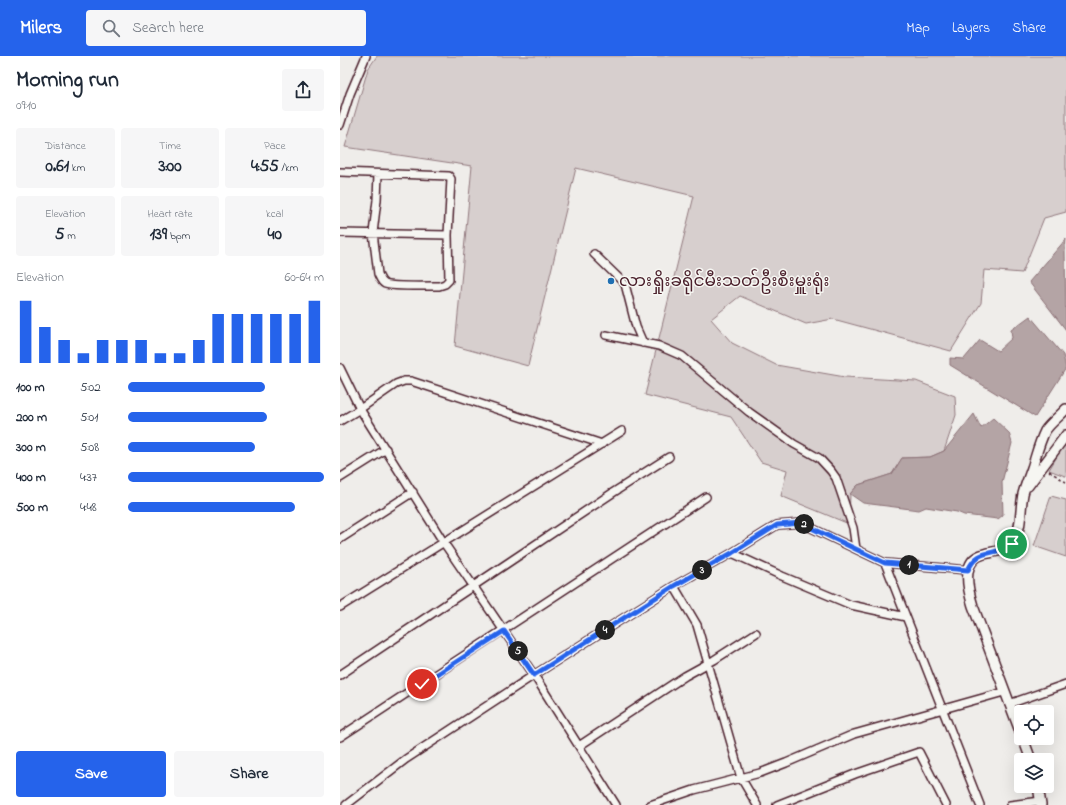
<!DOCTYPE html>
<html lang="en">
<head>
<meta charset="utf-8">
<style>
	:root { --surface:#fff; --page:#f6f6f7; --text:#1f2937; --muted:#747a83; --accent:#2563eb }
	body { margin:0; font-family:"Indie Flower","Noto Sans Myanmar",sans-serif; background:var(--page); color:var(--text); height:100vh; display:flex; flex-direction:column; font-size:15px; white-space:nowrap }
	* { box-sizing:border-box; margin:0 }
	p { font-size:13px; color:var(--muted) }
	.icon { flex:none; width:22px; height:22px; fill:none; stroke:currentColor; stroke-width:2; stroke-linecap:round; stroke-linejoin:round }
	.map { position:relative; flex:1; overflow:hidden }
	.side { display:flex; flex-direction:column; background:var(--surface); width:340px }
	.side>* { flex:none }
	.tools { position:absolute; left:674px; top:649px; display:grid; gap:8px }
	.tools a { display:grid; place-items:center; width:40px; height:40px; border-radius:4px; background:var(--surface); box-shadow:0 4px 16px #0002; font-size:20px }
	.pin { position:absolute; display:grid; place-items:center; width:34px; height:34px; color:#fff; margin:-17px; border:2px solid #fff; border-radius:50%; box-shadow:0 1px 4px #0007 }
	.km { position:absolute; width:20px; height:20px; margin:-10px; border-radius:50%; background:#222; color:#fff; font-size:11px; line-height:20px; text-align:center }
	.round { display:grid; place-items:center; flex:none; width:42px; height:42px; border-radius:4px; background:var(--page) }
	.summary { display:flex; align-items:center; justify-content:space-between; height:68px; padding:0 16px }
	h1 { font-size:22px; font-weight:800; line-height:30px }
	.stats { display:grid; grid-template-columns:repeat(3,1fr); gap:6px; height:68px; padding:4px 16px }
	.stats div { display:grid; align-content:center; border-radius:4px; background:var(--page); text-align:center }
	.stats b { font-size:17px; font-weight:800 }
	.stats small { font-size:11px; font-weight:400 }
	.stats p { font-size:11px }
	.chart { height:112px; padding:8px 16px }
	.chart p { display:flex; justify-content:space-between }
	.chart svg { width:100%; height:72px; margin-top:4px; stroke:var(--accent); stroke-width:6 }
	.action { display:flex; gap:8px; margin-top:auto; padding:8px 16px }
	.action a { flex:1; height:46px; border-radius:4px; background:var(--accent); color:#fff; font-size:16px; font-weight:800; line-height:46px; text-align:center }
	.action a+a { background:var(--page); color:var(--text) }
	ul { padding:0 16px; list-style:none; font-size:13px }
	li { display:grid; grid-template-columns:64px 48px 1fr; align-items:center; height:30px }
	li i { height:10px; border-radius:5px; background:var(--accent) }
	header { display:flex; align-items:center; gap:24px; box-sizing:border-box; height:56px; padding:0 20px; background:var(--accent); color:#fff }
	header strong { font-size:19px }
	nav { display:flex; gap:22px; margin-inline-start:auto; font-size:14px }
	.search { width:280px; height:36px; background:var(--page); display:flex; align-items:center; gap:10px; box-sizing:border-box; padding:0 14px; border-radius:4px; color:var(--muted); font-size:15px }
	main { display:flex; flex:1; min-height:0 }
	.map>svg:first-child { display:block }
	.green { fill:#d7cfce; stroke:#90777c }
	.water { fill:#b4a4a5; stroke:#8a6f74 }
	.lines { fill:none; stroke-linecap:round; stroke-linejoin:round }
	.minor-casing { stroke:#4a1f2b; stroke-width:10 }
	.major-casing { stroke:#4a1f2b; stroke-width:12 }
	.path { stroke:#4a1f2b; stroke-width:1.5; stroke-dasharray:3 3; stroke-linecap:butt }
	.minor { stroke:#f6f6f2; stroke-width:7 }
	.major { stroke:#f6f6f2; stroke-width:9 }
	.route-casing { stroke:#fff; stroke-width:8 }
	.route { stroke:#2563eb; stroke-width:5 }
	.poi-dot { fill:#1f6fb2; stroke:#f6f6f2; stroke-width:1.5 }
	.labels { text-anchor:middle; dominant-baseline:central; stroke-width:3; stroke-linejoin:round; paint-order:stroke }
	.poi-label { font-size:17px; fill:#4a1f2b; stroke:#f6f6f2; text-anchor:start }
</style>
</head>
<body>
<header>
<strong>Milers</strong>
<div class="search"><svg class="icon" aria-label="search" viewBox="0 0 24 24"><circle cx="10" cy="10" r="6"/><path d="M15 15l6 6"/></svg>Search here</div>
<nav><a>Map</a><a>Layers</a><a>Share</a></nav>
</header>
<main>
<section class="side">
<div class="summary"><div><h1>Morning run</h1><p>09:10</p></div><a class="round"><svg class="icon" aria-label="share" viewBox="0 0 24 24"><path d="M12 15V3M7 8l5-5 5 5M5 13v7h14v-7"/></svg></a></div>
<div class="stats">
<div><p>Distance</p><b>0.61<small> km</small></b></div>
<div><p>Time</p><b>3:00</b></div>
<div><p>Pace</p><b>4:55<small> /km</small></b></div>
</div>
<div class="stats">
<div><p>Elevation</p><b>5<small> m</small></b></div>
<div><p>Heart rate</p><b>139<small> bpm</small></b></div>
<div><p>kcal</p><b>40</b></div>
</div>
<div class="chart"><p><span>Elevation</span>60–64 m</p>
<svg viewBox="0 0 160 44" preserveAspectRatio="none"><path d="M5 44V6M15 44V22M25 44V30M35 44V38M45 44V30M55 44V30M65 44V30M75 44V38M85 44V38M95 44V30M105 44V14M115 44V14M125 44V14M135 44V14M145 44V14M155 44V6"/></svg>
</div>
<ul>
<li><b>100 m</b>5:02<i style="width:70%"></i></li>
<li><b>200 m</b>5:01<i style="width:71%"></i></li>
<li><b>300 m</b>5:08<i style="width:65%"></i></li>
<li><b>400 m</b>4:37<i style="width:100%"></i></li>
<li><b>500 m</b>4:48<i style="width:85%"></i></li>
</ul>
<div class="action"><a>Save</a><a>Share</a></div>
</section>
<div class="map">
<svg width="726" height="749" viewBox="0 0 726 749">
	<rect width="100%" height="100%" fill="#efedea"/>
	<filter id="ink" filterUnits="userSpaceOnUse"><feTurbulence type="fractalNoise" baseFrequency=".025" numOctaves="2"/><feDisplacementMap in="SourceGraphic" scale="8" xChannelSelector="R" yChannelSelector="G"/><feConvolveMatrix kernelMatrix="1 2 1 2 8 2 1 2 1" color-interpolation-filters="sRGB"/></filter>
	<g filter="url(#ink)">
		<path class="green" d="M37 0H726V156L704 162 682 217 644 214 641 247 611 295 493 263 466 268 400 240 371 263 392 287 436 309 505 321 576 325 615 340 616 359 604 395 590 401 562 402 552 418 518 429 510 438 509 468 441 440 447 414 421 406 391 361 305 339 354 140 236 112 188 310 115 290 132 110 5 91 28 13Z
			M726 385V420H725L709 414Z
			M711 440 726 444V501L694 490Z"/>
		<path class="water" d="M726 183 725 195 726 274 689 226Z
			M690 260 723 299 726 312 695 361 610 309V302L624 303 640 284 658 295 672 282 671 274Z
			M634 358 641 372 653 362 669 377 672 387 662 426 663 459 658 463 624 459 617 456 586 451 579 454 523 447 510 438 518 429 552 418 562 402 590 401 604 395Z"/>
		<g class="lines">
			<g class="minor-casing">
				<path id="minor" d="M0 69 10 38 26 0
					M0 116 109 120 111 123 108 179 109 224 105 228 99 230C89 230 52 231 45 228 41 226 40 222 38 218L33 177 37 144 38 118
					M0 177 108 179
					M254 198 285 228 296 271 303 287
					M266 279 319 290 342 300 409 356 454 388 479 402 491 415 496 422 513 472 516 493
					M0 312 20 353 104 487 194 619 276 749
					M0 365 20 353 56 328 64 325H71L262 388
					M0 422 46 393
					M0 483 73 436
					M392 497 442 520 511 549 566 561
					M545 507 640 749
					M334 530 357 569 401 722 417 749
					M0 551 282 375
					M0 619 274 436 329 401
					M669 648 726 628
					M0 681 366 441
					M239 690 345 620 374 604 416 577
					M6 749 66 703 194 619 334 530 392 497 437 469 461 467 545 507 628 514
					M310 749 354 734 420 717 446 707 514 678 664 636
					M437 749 515 718 579 696 606 749
					M670 749 701 745"/>
			</g>
			<g class="major-casing">
				<path id="major" d="M688 430 726 379
					M681 678 633 550C628 534 620 504 644 498 656 495 669 495 675 483 682 470 680 453 683 438 685 430 689 421 692 412 696 400 699 387 705 375 710 367 720 360 726 353
					M683 682 691 704
					M698 730 701 749"/>
			</g>
			<path class="path" d="M709 415 726 426"/>
			<use href="#minor" class="minor"/>
			<use href="#major" class="major"/>
		</g>
	</g>
	<g class="lines" filter="url(#ink)">
		<g class="route-casing">
			<path id="route" d="M82 628 164 575 194 619 334 530 392 497 437 469 461 467 545 507 628 514C639 490 654 502 672 488"/>
		</g>
		<use href="#route" class="route"/>
	</g>
	<circle class="poi-dot" cx="271" cy="225" r="4"/>
	<g class="labels">
		<g class="poi-label">
			<text x="279" y="225">လားရှိုးခရိုင်မီးသတ်ဦးစီးမှူးရုံး</text>
		</g>
	</g>
</svg>
<div class="tools">
<a><svg class="icon" aria-label="locate" viewBox="0 0 24 24"><circle cx="12" cy="12" r="6"/><path d="M12 2v4M12 18v4M2 12h4M18 12h4"/></svg></a>
<a><svg class="icon" aria-label="layers" viewBox="0 0 24 24"><path d="M12 4l9 5-9 5-9-5zM3 14l9 5 9-5"/></svg></a>
</div>
<div class="pin" style="left:672px;top:488px;background:#1e9e55"><svg class="icon" aria-label="arrive" viewBox="0 0 24 24"><path d="M6 21V4h12l-3 4 3 4H6"/></svg></div>
<div class="pin" style="left:82px;top:628px;background:#d93025"><svg class="icon" aria-label="check" viewBox="0 0 24 24"><path d="M5 12l5 5 9-10"/></svg></div>
<b class="km" style="left:569px;top:509px">1</b>
<b class="km" style="left:464px;top:468px">2</b>
<b class="km" style="left:362px;top:514px">3</b>
<b class="km" style="left:265px;top:574px">4</b>
<b class="km" style="left:178px;top:595px">5</b>
</div>
</main>
</body>
</html>
